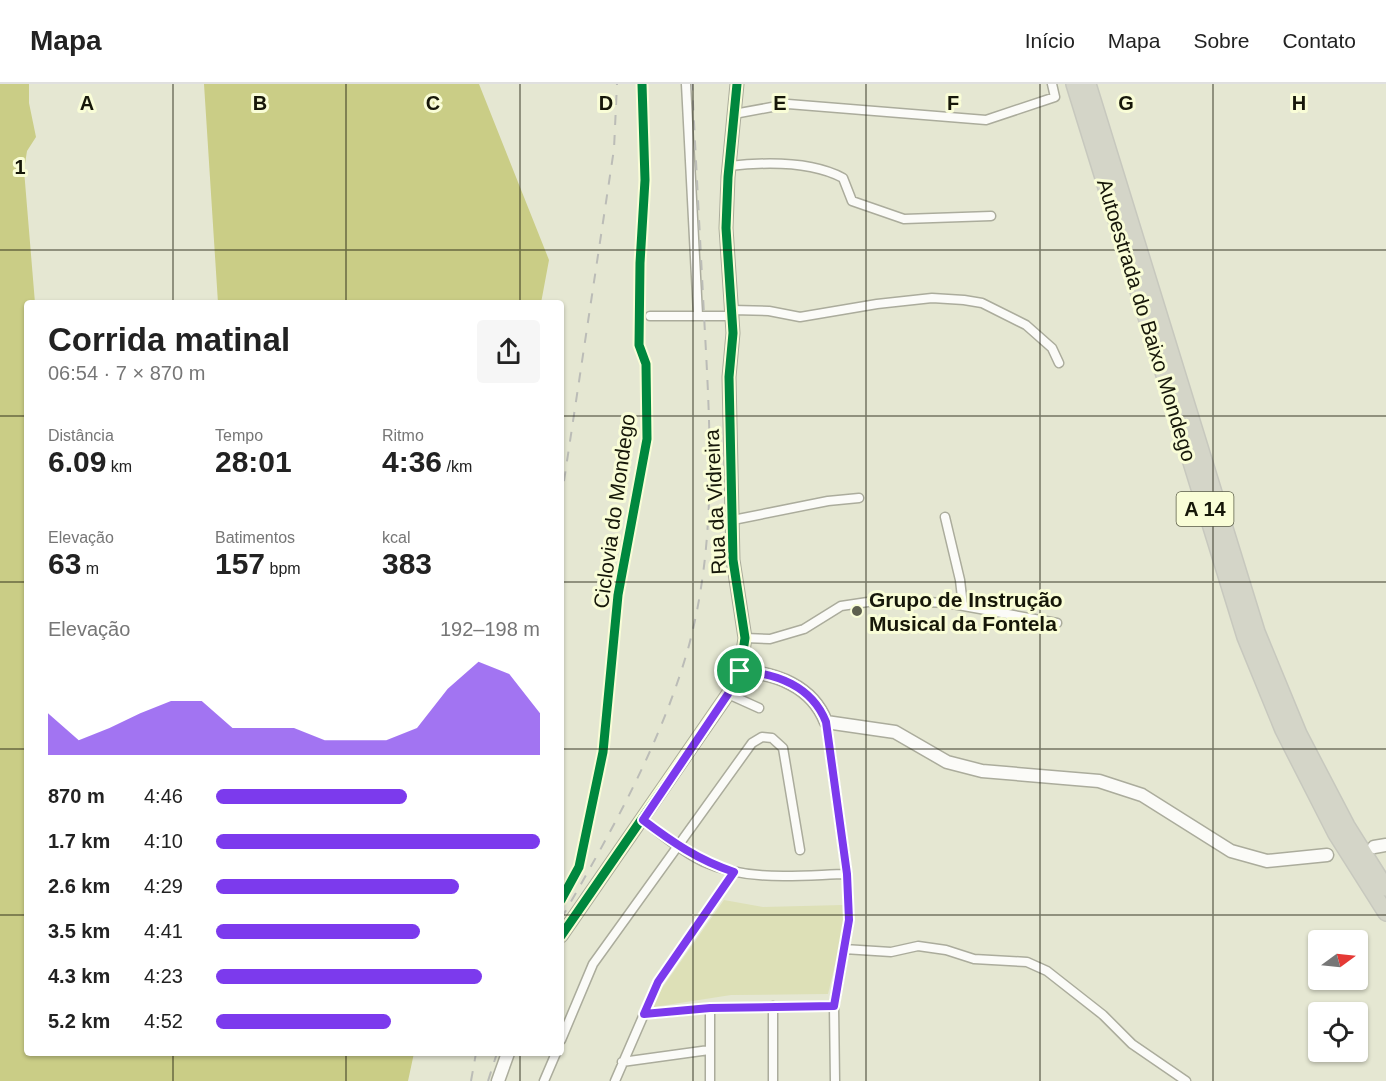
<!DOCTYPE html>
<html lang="pt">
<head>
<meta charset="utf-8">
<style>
	:root { --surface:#fff; --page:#f6f6f6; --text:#222; --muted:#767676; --line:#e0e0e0; --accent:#7c3aed }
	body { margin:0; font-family:Arial,sans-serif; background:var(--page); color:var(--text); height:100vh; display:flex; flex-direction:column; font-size:22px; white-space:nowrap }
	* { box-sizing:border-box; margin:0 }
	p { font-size:20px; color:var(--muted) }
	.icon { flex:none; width:33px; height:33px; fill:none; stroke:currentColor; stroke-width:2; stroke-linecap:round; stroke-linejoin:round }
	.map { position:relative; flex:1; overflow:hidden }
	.drawer { position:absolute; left:24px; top:216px; width:540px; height:756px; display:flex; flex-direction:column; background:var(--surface); border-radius:6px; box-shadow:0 2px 4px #0004 }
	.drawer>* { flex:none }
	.needle { width:39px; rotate:75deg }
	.fabs { position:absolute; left:1308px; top:846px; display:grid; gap:12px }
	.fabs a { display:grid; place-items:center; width:60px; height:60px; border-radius:6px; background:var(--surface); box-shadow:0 2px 4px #0004; font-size:30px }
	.pin { position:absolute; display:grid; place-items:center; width:51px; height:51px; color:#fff; margin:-26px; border:3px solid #fff; border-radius:50%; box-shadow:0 2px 6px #0007 }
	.round { display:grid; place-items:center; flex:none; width:63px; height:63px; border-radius:6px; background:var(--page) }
	.head { display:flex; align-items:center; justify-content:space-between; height:102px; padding:0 24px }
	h1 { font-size:33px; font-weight:700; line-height:45px }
	.stats { display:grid; grid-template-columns:repeat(3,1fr); gap:9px; height:102px; padding:6px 24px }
	.stats div { display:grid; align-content:center }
	.stats b { font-size:30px; font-weight:700 }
	.stats small { font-size:16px; font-weight:400 }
	.stats p { font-size:16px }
	.chart { height:168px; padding:12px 24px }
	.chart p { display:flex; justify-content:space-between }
	.chart svg { width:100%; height:108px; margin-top:6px; fill:var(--accent); opacity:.7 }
	ul { padding:0 24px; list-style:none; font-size:20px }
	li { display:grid; grid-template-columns:96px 72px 1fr; align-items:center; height:45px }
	li i { height:15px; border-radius:8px; background:var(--accent) }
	header { display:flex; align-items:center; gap:36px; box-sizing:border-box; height:84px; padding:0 30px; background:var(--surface); border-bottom:2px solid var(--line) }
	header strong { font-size:28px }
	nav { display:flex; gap:33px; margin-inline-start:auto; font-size:21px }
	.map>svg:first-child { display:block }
	.green { fill:#dde0b7 }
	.water { fill:#cacd86 }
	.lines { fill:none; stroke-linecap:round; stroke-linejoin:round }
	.street-casing { stroke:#abac9c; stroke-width:11 }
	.secondary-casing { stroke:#abac9c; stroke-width:15 }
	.highway-casing { stroke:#c7c8be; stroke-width:18 }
	.street { stroke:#fbfbf8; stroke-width:8 }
	.secondary { stroke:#fbfbf8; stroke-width:12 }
	.highway { stroke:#d4d5c8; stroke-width:15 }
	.rail { stroke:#bbbcb7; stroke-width:2; stroke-dasharray:10 10; stroke-linecap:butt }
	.cycleway-casing { stroke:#f9fdd7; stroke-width:13 }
	.cycleway { stroke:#00873e; stroke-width:9 }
	.route-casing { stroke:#fff; stroke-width:12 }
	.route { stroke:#7c3aed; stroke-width:8 }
	.grid { fill:none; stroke:#161709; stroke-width:1.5; stroke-opacity:0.55 }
	.poi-dot { fill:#5e604f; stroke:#f9fdd7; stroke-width:2 }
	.labels { text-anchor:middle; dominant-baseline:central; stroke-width:6; stroke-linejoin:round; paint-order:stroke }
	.shield { fill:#f9fdd7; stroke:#5a5c47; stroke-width:1.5 }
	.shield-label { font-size:20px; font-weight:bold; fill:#161709 }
	.street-label { font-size:21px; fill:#161709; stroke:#f9fdd7 }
	.poi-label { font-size:21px; font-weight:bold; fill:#161709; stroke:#f9fdd7; text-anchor:start }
	.grid-label { font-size:20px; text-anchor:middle; font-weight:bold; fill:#161709; stroke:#f9fdd7; stroke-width:6; stroke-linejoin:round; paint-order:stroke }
</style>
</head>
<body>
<header>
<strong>Mapa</strong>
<nav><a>Início</a><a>Mapa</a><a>Sobre</a><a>Contato</a></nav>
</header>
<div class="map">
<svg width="1386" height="997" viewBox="0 0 1386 997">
	<rect width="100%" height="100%" fill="#e5e7d2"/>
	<path class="green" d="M724 816 763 823 843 821 844 843 828 910 731 911 654 923 653 917Z"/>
	<path class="water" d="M0 0H29V19L36 53 27 67 24 86 35 219H27V969H414L408 997H0Z
		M204 0H479L549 176 541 219H218Z"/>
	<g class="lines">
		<g class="street-casing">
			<path id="street" d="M686 0 698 231
				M734 30 788 20 986 36 1055 13 1052 0
				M729 82C765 78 811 77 843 94L852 117 904 135 991 132
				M732 226 769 227 800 233 877 220 932 214 964 216 982 219 1026 241 1052 264 1059 279
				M650 232H732
				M945 433 960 496 963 522
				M733 436 828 417 859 414
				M745 554 770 555 804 545 841 522 881 516 947 519 1057 539
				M728 610 759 624
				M826 638 847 790 849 836 834 922 835 997
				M643 736C662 751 682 767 704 778 748 798 801 791 847 790
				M844 865 891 868 918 862 946 866 974 875 1027 878 1047 887 1103 931 1132 960 1186 997
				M773 922V997
				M710 924V997
				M644 930 710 924 834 922
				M561 956 593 880 752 659 762 653 772 654 783 664 800 766
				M622 978 709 966
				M544 997 556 969
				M615 997 658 898 734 788"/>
		</g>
		<g class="secondary-casing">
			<path id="secondary" d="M740 587C776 589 812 602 826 638L895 648 947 678 982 687 1099 697 1142 711 1231 767 1267 777 1327 771
				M1374 763 1386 761
				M561 852 728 610 740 587 745 554 733 476 729 293 733 249 726 144 728 93 737 0
				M498 997 508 969"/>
		</g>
		<g class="highway-casing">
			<path id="highway" d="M1074 0 1245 553 1283 646 1336 750 1386 829
				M1088 0 1257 548 1299 650 1347 742 1386 804"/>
		</g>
		<use href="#street" class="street"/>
		<use href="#secondary" class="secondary"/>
		<use href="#highway" class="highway"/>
		<path class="rail" d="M561 417 614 65 617 0
			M561 835C611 748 660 662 688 565 718 455 710 343 704 231 700 154 696 77 692 0
			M471 997 476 969
			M488 997 497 969"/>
		<g class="cycleway-casing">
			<path id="cycleway" d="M561 816 579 783 603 668 618 511 647 355 646 280 639 261 640 179 645 96 642 0
				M561 852 728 610 740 587 745 554 733 476 729 293 733 249 726 144 728 93 737 0"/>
		</g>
		<use href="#cycleway" class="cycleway"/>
	</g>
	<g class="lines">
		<g class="route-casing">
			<path id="route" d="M740 587C776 589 812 602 826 638L847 790 849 836 834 922 710 924 644 930 658 898 734 788C698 776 672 758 643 736L728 610Z"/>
		</g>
		<use href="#route" class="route"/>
	</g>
	<path class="grid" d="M173 0V219M346 0V219M520 0V219M693 0V997M866 0V997M1040 0V997M1213 0V997M0 166H1386M0 332H27M561 332H1386M0 498H27M561 498H1386M0 665H27M561 665H1386M0 831H27M561 831H1386M173 969V997M346 969V997M520 969V997"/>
	<circle class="poi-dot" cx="857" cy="527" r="6"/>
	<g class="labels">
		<rect class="shield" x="1176.5" y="408" width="57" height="34" rx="4.5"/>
		<g class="shield-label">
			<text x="1205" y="425">A 14</text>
		</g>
		<g class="street-label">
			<text transform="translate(1147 236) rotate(73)">Autoestrada do Baixo Mondego</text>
			<text transform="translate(715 418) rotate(-93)">Rua da Vidreira</text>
			<text transform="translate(614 427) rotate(-82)">Ciclovia do Mondego</text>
		</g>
		<g class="poi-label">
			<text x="869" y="515">Grupo de Instrução<tspan x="869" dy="24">Musical da Fontela</tspan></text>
		</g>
	</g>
	<g class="grid-label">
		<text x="87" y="26">A</text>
		<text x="260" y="26">B</text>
		<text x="433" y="26">C</text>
		<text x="606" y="26">D</text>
		<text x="780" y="26">E</text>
		<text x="953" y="26">F</text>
		<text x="1126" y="26">G</text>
		<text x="1299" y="26">H</text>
		<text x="20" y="90">1</text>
	</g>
</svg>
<div class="fabs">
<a><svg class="needle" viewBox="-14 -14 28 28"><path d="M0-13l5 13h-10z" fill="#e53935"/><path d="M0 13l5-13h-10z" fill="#767676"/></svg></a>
<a><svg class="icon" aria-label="locate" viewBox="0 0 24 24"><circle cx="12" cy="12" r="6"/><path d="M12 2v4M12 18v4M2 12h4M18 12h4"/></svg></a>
</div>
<div class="pin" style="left:740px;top:587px;background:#1e9e55"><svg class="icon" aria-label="arrive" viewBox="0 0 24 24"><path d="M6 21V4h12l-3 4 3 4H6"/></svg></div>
<section class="drawer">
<div class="head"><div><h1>Corrida matinal</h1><p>06:54 · 7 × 870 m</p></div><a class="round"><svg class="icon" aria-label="share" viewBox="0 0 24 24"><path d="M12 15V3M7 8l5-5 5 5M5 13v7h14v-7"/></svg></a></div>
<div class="stats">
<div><p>Distância</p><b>6.09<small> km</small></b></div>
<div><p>Tempo</p><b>28:01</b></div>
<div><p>Ritmo</p><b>4:36<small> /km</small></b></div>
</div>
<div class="stats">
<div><p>Elevação</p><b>63<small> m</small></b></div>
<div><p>Batimentos</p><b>157<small> bpm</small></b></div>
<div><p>kcal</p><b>383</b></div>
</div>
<div class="chart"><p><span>Elevação</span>192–198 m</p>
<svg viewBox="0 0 160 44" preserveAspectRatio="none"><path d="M0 44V27L10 38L20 33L30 27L40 22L50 22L60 33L70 33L80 33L90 38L100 38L110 38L120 33L130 17L140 6L150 11L160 27V44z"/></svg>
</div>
<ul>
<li><b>870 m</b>4:46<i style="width:59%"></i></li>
<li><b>1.7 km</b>4:10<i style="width:100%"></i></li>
<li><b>2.6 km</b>4:29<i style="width:75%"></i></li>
<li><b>3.5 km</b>4:41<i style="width:63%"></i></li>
<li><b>4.3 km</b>4:23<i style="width:82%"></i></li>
<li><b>5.2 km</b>4:52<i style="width:54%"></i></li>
</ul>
</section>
</div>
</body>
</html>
